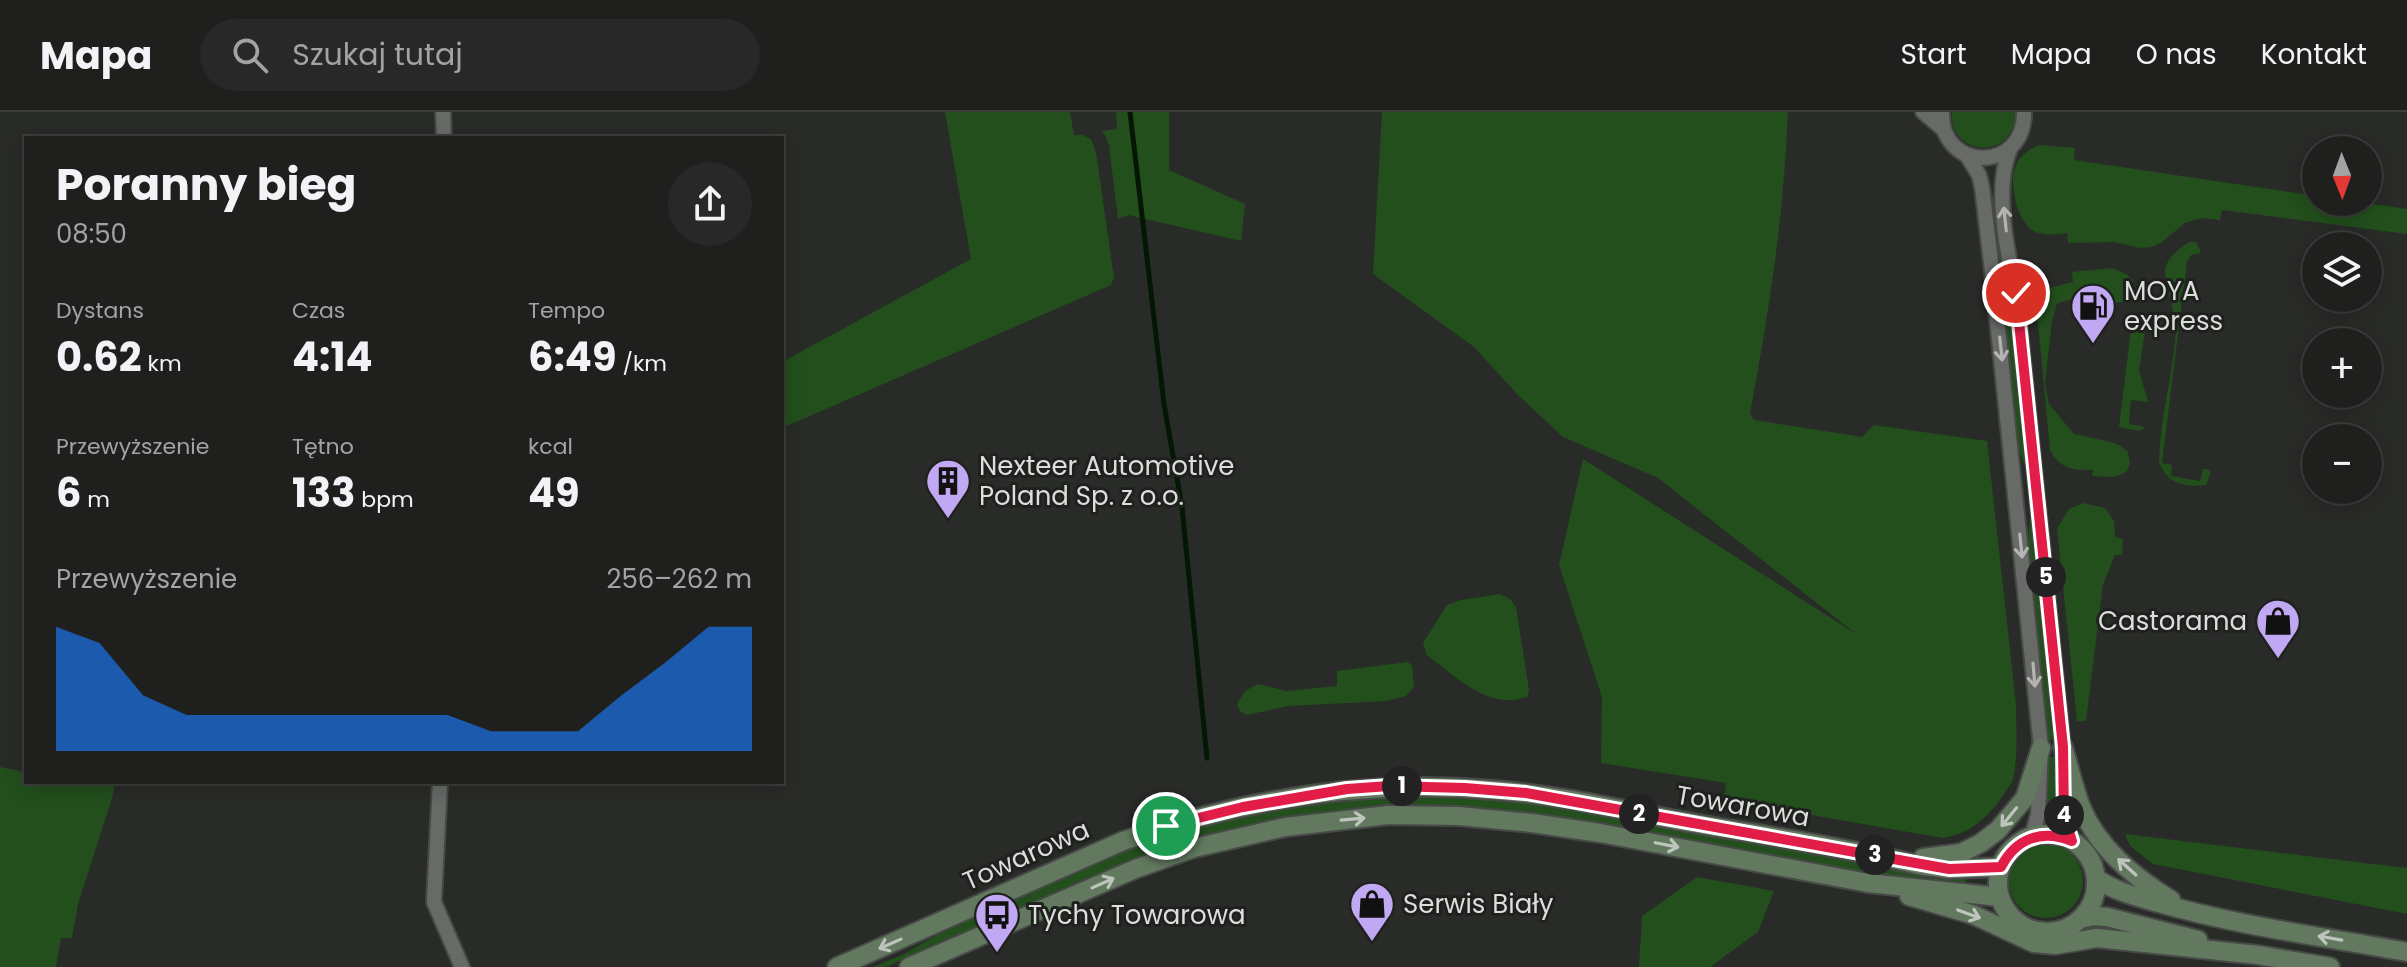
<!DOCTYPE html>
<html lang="pl">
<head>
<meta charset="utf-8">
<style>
	:root { --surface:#1f201e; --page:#272827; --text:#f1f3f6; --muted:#a1a3a4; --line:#3c3e3c; --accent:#1a73e8 }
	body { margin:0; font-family:Poppins,sans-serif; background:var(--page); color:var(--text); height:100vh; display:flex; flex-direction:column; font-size:30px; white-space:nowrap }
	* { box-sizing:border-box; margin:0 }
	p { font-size:26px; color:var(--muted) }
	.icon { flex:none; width:44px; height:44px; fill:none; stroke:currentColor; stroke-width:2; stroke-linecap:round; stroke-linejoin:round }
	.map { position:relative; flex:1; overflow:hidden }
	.sheet { position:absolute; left:24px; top:24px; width:760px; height:648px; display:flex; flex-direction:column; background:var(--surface); border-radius:0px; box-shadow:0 4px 20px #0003,0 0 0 2px var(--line) }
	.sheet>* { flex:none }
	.needle { width:52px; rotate:179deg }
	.tools { position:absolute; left:2302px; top:24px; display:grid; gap:16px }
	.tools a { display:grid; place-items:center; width:80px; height:80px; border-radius:50%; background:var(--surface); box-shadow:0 4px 20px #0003,0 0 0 2px var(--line); font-size:40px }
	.pin { position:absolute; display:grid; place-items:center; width:68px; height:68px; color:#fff; margin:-34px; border:4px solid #fff; border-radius:50%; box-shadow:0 2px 8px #0007 }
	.km { position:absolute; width:40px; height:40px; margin:-20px; border-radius:50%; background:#222; color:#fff; font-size:22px; line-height:40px; text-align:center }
	.round { display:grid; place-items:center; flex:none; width:84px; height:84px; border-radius:42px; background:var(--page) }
	.head { display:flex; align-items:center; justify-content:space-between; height:136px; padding:0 32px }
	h1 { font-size:44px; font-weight:700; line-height:60px }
	.metrics { display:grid; grid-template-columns:repeat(3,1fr); gap:12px; height:136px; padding:8px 32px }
	.metrics div { display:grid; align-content:center }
	.metrics b { font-size:40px; font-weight:700 }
	.metrics small { font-size:22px; font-weight:400 }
	.metrics p { font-size:22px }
	.chart { height:224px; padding:16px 32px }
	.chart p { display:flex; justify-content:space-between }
	.chart svg { width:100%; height:144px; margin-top:8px; fill:var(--accent); opacity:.7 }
	header { display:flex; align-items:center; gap:48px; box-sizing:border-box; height:112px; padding:0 40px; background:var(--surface); border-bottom:2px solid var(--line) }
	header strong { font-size:38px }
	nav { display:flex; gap:44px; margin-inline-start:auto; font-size:28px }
	.search { width:560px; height:72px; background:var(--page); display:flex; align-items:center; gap:20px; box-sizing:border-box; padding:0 28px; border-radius:44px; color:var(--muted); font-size:30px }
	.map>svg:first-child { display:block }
	.green { fill:#224f1c }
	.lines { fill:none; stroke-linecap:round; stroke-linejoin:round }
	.stream { stroke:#041703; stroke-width:5 }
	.street-casing { stroke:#464946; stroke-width:18 }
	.secondary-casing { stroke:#464946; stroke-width:22 }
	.street { stroke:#676a67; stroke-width:14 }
	.secondary { stroke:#62795f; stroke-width:18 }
	.oneway { stroke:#b4b5b3 }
	.oneway2 { stroke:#bec5bd }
	.route-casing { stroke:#fff; stroke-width:16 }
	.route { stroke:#e11d48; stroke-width:10 }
	.labels { text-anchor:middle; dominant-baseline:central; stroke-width:6; stroke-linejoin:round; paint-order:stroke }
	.poi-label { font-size:26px; fill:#dddedc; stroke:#1f211f; text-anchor:start }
	.street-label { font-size:26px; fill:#dddedc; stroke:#1f211f }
</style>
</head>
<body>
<header>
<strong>Mapa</strong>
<div class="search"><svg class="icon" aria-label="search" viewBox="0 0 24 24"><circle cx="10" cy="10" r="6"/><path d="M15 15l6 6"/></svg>Szukaj tutaj</div>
<nav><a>Start</a><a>Mapa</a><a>O nas</a><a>Kontakt</a></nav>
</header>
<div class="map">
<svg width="2407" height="855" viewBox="0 0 2407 855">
	<rect width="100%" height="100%" fill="#292b28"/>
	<path class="green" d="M945 0H1070L1074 23H1082L1091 27 1096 40 1114 166 1111 173 782 316V250L971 147Z
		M1116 0H1169V58L1245 92 1241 129 1128 103 1118 107 1109 33 1105 23 1101 19 1117 17Z
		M1382 0H1788C1784 102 1769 202 1750 301L1754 308 1862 325 1874 313 1987 329 2016 593C2016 615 2018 640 2014 662 2014 669 2009 674 2006 679 1991 703 1971 722 1943 726L1724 688 1726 671 1601 651 1602 585 1559 453 1583 347 1856 522 1658 366 1563 325 1517 282 1474 235 1373 162Z
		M1952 0H2015C2016 49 1949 46 1952 0Z
		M2039 33 2075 36 2074 48 2316 84V90H2359L2407 97V122L2222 98 2220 108 2201 106 2185 111 2162 130 2151 135 2140 136 2114 130 2068 131 2067 121C2057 122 2045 124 2036 120 2017 112 2008 71 2016 53 2020 43 2030 37 2039 33Z
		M1996 82 2026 343 2025 352 2023 350 2018 336 2002 176 1989 83Z
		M2192 129 2197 131 2201 141 2191 143 2187 150 2162 351 2172 353 2171 364 2200 369 2203 357H2207L2211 360 2206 373C2185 376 2165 371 2159 349 2160 306 2173 263 2176 220 2177 202 2161 166 2166 154 2169 144 2183 133 2192 129Z
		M2112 156 2126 162 2133 168 2131 187C2107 198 2078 180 2057 192L2052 209 2045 272 2049 292 2074 322 2111 330 2121 334 2128 340 2130 353 2125 361 2114 365 2092 364 2093 358C2073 359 2059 356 2050 338L2036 190C2042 176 2059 173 2073 170L2072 160Z
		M2139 212 2143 214 2145 219 2139 258 2148 290 2131 288 2129 312 2146 315 2139 319 2119 315 2131 218 2135 213Z
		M2083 391 2105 396 2114 409 2115 425 2123 427 2122 443H2115L2103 472 2086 609H2077L2057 416 2069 397Z
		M2030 408 2033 410 2055 628H2047L2028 427Z
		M1500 482 1510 487 1516 495 1529 578 1527 585C1489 599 1455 564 1427 543L1423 531 1447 493 1461 488Z
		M1408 550 1412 554 1414 575 1406 584 1386 589 1288 594 1247 603 1240 599 1237 592 1245 579 1258 572 1286 579 1337 574V559Z
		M2048 645H2055L2059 714 2043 713 2048 675Z
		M0 655 26 660V670H115L113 683 78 792 72 826H61L56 855H0Z
		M1440 683 1512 688 1570 697 1912 760 1967 764 1963 777 1512 699 1441 694 1379 695 1290 706 1201 725 1136 746 886 855H873L904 842 949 816 1136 734 1199 713 1289 694 1378 684Z
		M2125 722 2407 756V802L2153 752 2130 734Z
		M2009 769a37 37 0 1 1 74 0a37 37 0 1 1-74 0Z
		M1697 765 1774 779 1758 820 1710 855H1639L1642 804Z"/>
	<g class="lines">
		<path class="stream" d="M1130 0 1164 292 1182 395 1207 646"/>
		<g class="street-casing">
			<path id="street" d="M443 0 444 26
				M1923 0 1943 17
				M1942 0C1940 60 2025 62 2024 0
				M2011 35C1993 73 2007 140 2016 181L2063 635 2064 704 2072 729
				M1966 42 1979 63 1982 75 1992 159 2041 636 2038 702 2032 725
				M440 670 434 790 462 855"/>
		</g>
		<g class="secondary-casing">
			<path id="secondary" d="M2063 635C2069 655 2074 676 2081 695 2098 736 2134 765 2171 788
				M1998 771a49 49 0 1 1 98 0a49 49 0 1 1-98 0Z
				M1923 746 1961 741 1981 731 1998 718 2025 686 2041 636
				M2096 766C2113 779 2138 785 2159 791 2239 814 2325 825 2407 840
				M1909 784 1974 803 2034 831 2055 833 2097 826 2258 843 2330 855
				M2080 807 2094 804 2107 805 2198 828
				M837 855 1123 729C1242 687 1367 667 1494 678 1560 683 1626 699 1692 711 1767 724 1844 735 1919 753L1949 757 2001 755
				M909 855 1135 757 1194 736 1285 715 1388 703 1459 704 1532 711 1600 721 1868 771 2000 785"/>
		</g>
		<use href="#street" class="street"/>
		<use href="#secondary" class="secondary"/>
	</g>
	<defs><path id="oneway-shaft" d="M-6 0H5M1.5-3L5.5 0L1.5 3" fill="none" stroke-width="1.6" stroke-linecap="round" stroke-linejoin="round" transform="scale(2)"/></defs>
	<g class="oneway">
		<use href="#oneway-shaft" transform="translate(2005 107) rotate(-96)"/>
		<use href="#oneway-shaft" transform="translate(2001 237) rotate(84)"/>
		<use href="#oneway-shaft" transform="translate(2021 434) rotate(84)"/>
		<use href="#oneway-shaft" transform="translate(2034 563) rotate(85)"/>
	</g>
	<g class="oneway2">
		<use href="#oneway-shaft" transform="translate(2009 705) rotate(129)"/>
		<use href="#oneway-shaft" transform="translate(1353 707) rotate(-5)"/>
		<use href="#oneway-shaft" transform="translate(1667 733) rotate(11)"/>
		<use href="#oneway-shaft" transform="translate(2127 755) rotate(-138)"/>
		<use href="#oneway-shaft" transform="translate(1103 771) rotate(-24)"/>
		<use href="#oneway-shaft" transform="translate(1969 802) rotate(20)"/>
		<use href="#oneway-shaft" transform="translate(2330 826) rotate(-170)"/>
		<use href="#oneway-shaft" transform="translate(890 832) rotate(156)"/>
	</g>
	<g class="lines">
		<g class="route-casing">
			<path id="route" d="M1166 714 1243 695 1347 677 1389 674 1465 676 1526 681 1949 757 2001 755C2016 726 2042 717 2072 729L2064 704 2063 635 2016 181"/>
		</g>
		<use href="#route" class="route"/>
	</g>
	<defs>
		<g id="fuel-pin" transform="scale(2.3)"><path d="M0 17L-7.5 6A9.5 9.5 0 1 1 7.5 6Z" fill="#c1a8f3" stroke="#1f211f"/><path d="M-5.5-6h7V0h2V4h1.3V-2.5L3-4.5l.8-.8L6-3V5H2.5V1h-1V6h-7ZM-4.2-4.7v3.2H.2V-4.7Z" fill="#111"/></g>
		<g id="building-pin" transform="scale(2.3)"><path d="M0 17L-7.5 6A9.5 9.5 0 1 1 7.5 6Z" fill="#c1a8f3" stroke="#1f211f"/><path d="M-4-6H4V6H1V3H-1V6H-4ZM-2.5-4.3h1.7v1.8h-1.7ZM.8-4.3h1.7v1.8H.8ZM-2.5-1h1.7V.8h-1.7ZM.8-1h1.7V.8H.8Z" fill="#111"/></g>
		<g id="shop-pin" transform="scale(2.3)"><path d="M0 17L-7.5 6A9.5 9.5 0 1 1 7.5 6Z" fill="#c1a8f3" stroke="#1f211f"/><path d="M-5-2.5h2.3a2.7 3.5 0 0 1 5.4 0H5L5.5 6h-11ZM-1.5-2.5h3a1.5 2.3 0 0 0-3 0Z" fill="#111"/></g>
		<g id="bus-pin" transform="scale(2.3)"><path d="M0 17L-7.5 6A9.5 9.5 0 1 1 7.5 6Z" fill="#c1a8f3" stroke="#1f211f"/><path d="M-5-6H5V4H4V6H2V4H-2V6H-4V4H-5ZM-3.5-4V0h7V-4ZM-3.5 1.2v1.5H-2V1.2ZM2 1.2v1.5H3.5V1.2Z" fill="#111"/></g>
	</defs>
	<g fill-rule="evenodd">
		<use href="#fuel-pin" x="2093" y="194"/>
		<use href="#building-pin" x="948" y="369"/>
		<use href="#shop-pin" x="2278" y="509"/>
		<use href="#shop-pin" x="1372" y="792"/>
		<use href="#bus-pin" x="997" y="803"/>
	</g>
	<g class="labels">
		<g class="poi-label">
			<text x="2124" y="179">MOYA<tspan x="2124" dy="30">express</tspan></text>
			<text x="979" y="354">Nexteer Automotive<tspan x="979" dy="30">Poland Sp. z o.o.</tspan></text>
			<text x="2247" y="509" text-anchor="end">Castorama</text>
			<text x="1403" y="792">Serwis Biały</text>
			<text x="1028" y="803">Tychy Towarowa</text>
		</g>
		<g class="street-label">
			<text transform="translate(1743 694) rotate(10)">Towarowa</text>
			<text transform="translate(1026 743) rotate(-24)">Towarowa</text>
		</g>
	</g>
</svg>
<div class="tools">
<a><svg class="needle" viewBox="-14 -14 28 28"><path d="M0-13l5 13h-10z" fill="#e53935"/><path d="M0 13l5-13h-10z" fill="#a1a3a4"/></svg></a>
<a><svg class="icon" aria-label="layers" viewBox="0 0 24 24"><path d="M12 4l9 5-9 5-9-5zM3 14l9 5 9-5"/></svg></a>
<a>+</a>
<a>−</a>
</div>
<div class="pin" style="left:1166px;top:714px;background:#1e9e55"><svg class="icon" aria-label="arrive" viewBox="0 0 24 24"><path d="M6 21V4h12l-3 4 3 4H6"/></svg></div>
<div class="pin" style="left:2016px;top:181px;background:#d93025"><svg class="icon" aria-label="check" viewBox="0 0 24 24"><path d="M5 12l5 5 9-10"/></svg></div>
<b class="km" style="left:1402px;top:674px">1</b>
<b class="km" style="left:1639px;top:702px">2</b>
<b class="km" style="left:1875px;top:743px">3</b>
<b class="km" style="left:2064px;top:703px">4</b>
<b class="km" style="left:2046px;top:465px">5</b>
<section class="sheet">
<div class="head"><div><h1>Poranny bieg</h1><p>08:50</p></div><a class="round"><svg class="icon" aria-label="share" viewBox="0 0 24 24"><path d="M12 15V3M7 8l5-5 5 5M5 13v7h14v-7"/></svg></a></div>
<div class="metrics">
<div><p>Dystans</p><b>0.62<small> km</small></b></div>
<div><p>Czas</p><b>4:14</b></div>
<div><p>Tempo</p><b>6:49<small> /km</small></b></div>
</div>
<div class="metrics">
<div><p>Przewyższenie</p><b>6<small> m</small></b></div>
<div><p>Tętno</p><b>133<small> bpm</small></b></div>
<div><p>kcal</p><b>49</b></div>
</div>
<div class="chart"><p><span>Przewyższenie</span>256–262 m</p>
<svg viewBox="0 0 160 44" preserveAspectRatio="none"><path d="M0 44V6L10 11L20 27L30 33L40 33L50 33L60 33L70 33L80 33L90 33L100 38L110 38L120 38L130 27L140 17L150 6L160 6V44z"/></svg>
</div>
</section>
</div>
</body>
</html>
